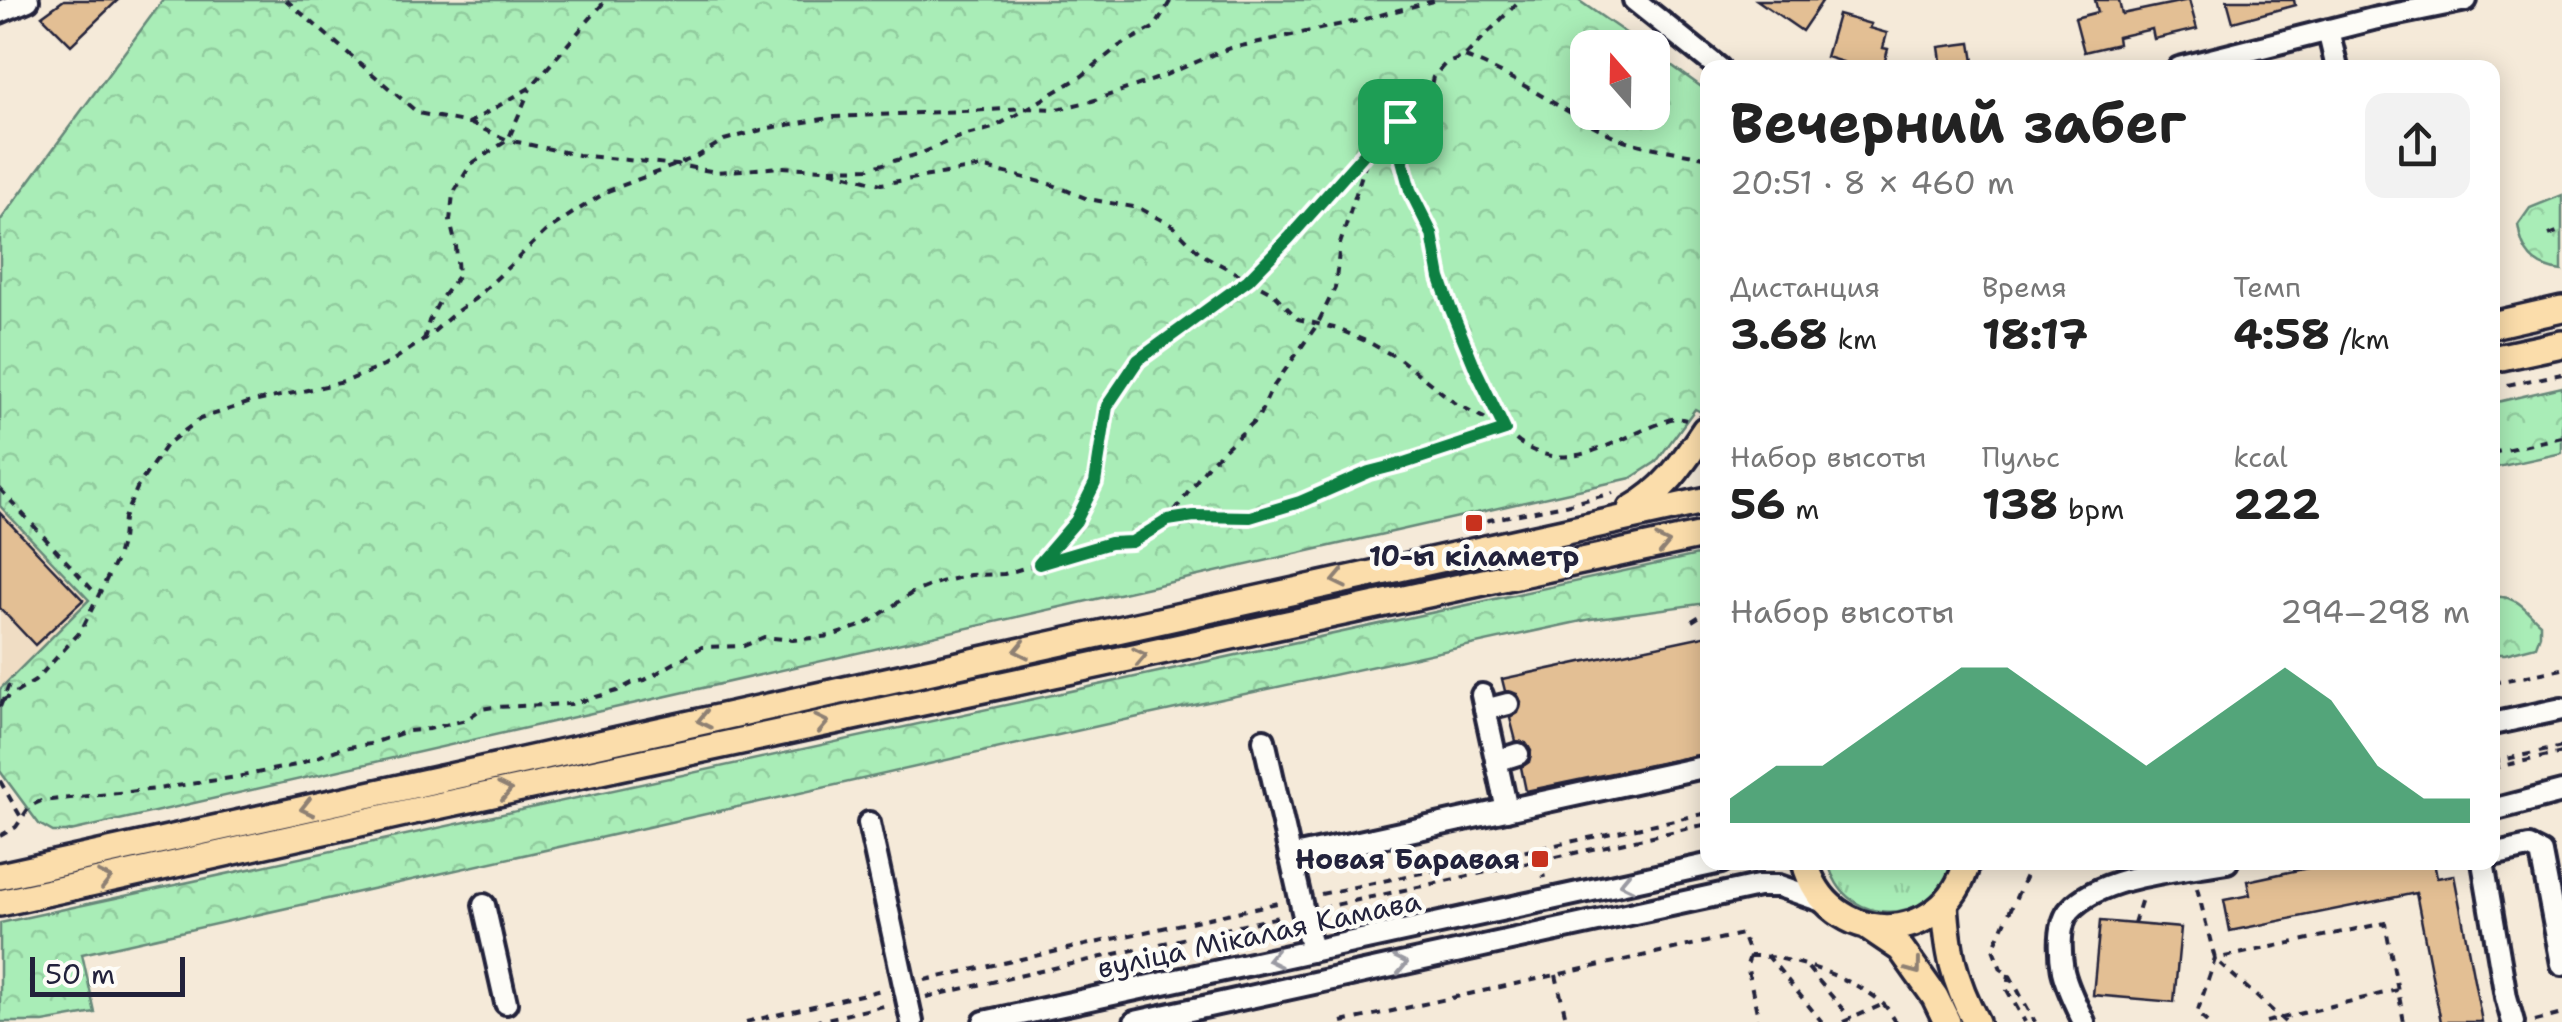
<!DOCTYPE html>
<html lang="ru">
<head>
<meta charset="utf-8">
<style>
	:root { --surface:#fff; --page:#f2f2f2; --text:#222; --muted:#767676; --accent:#0b8043 }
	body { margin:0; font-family:"Shantell Sans",sans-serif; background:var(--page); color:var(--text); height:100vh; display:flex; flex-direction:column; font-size:38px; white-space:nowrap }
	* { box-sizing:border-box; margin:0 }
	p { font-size:32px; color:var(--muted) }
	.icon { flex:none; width:55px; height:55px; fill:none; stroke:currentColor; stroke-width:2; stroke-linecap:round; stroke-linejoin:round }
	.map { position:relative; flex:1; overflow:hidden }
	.side { position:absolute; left:1700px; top:60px; width:800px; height:810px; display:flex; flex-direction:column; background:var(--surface); border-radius:20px; box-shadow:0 5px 25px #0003 }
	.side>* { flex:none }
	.needle { width:65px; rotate:340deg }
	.fabs { position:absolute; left:1570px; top:30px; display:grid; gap:20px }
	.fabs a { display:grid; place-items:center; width:100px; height:100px; border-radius:20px; background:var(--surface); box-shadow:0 5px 25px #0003; font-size:50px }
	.scale { position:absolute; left:30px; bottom:25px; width:155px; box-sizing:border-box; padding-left:10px; border:5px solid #22223b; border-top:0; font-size:28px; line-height:35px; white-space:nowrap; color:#22223b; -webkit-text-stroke:8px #fdfcf7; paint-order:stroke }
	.pin { position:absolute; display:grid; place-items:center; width:85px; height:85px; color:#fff; margin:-42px; border-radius:20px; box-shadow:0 5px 15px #0006 }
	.round { display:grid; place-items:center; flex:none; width:105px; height:105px; border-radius:20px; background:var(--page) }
	.summary { display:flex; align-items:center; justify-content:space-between; height:170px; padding:0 30px }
	h1 { font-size:55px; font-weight:700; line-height:75px }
	.figures { display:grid; grid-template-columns:repeat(3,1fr); gap:15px; height:170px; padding:10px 30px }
	.figures div { display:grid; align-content:center }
	.figures b { font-size:42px; font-weight:700 }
	.figures small { font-size:28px; font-weight:400 }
	.figures p { font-size:28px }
	.chart { height:280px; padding:20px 30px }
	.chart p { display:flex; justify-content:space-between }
	.chart svg { width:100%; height:180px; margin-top:10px; fill:var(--accent); opacity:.7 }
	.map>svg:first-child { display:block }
	.built { fill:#f0ddc4 }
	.grass { fill:url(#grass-tufts); stroke:#668879; stroke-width:2.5 }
	.forest { fill:url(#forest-crowns); stroke:#668879; stroke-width:2.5 }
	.building { fill:#e3bf94; stroke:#22223b; stroke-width:2.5 }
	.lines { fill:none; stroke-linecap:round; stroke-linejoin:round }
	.minor-casing { stroke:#22223b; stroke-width:28 }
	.major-casing { stroke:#22223b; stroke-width:32 }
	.path { stroke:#22223b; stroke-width:4; stroke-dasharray:8 8; stroke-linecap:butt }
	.minor { stroke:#fdfcf7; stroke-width:20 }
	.major { stroke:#fbddab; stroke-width:25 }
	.oneway { stroke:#8e8073 }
	.oneway2 { stroke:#9a9aa2 }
	.route-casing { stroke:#fff; stroke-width:20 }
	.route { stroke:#0b8043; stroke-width:12 }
	.poi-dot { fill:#c8321e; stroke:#fdfcf7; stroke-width:4 }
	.labels { text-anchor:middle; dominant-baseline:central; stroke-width:9; stroke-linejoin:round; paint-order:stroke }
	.poi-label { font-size:28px; font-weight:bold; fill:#22223b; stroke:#fdfcf7 }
	.street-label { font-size:28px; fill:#22223b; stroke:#fdfcf7 }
</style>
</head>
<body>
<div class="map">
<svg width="2562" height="1022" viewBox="0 0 2562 1022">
	<defs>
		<pattern id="grass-tufts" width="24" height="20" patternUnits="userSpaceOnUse" patternTransform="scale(2.5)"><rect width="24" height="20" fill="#a9edb7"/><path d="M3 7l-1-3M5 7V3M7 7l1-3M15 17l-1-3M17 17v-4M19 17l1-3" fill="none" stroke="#91cb9e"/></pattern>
		<pattern id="forest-crowns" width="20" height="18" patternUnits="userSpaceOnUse" patternTransform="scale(2.5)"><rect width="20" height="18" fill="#a9edb7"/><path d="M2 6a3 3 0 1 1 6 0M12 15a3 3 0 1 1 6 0" fill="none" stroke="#91cb9e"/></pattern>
	</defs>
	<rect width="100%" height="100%" fill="#f5ead9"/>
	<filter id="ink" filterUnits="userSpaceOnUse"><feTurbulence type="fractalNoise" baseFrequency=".01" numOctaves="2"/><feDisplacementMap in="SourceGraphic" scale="20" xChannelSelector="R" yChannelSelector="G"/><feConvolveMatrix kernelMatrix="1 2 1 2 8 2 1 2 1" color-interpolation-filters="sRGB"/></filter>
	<g filter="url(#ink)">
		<path class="built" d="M0 506 89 600 0 689Z"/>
		<path class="grass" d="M1828 863V862L1951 863C1943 909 1883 927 1848 897 1837 888 1832 876 1828 863Z"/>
		<path class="forest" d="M163 0H1578L1646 47 1588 48V112H1652L1653 52 1707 91V415L1695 409 1656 462 1631 478 66 832H53L39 824 0 771V689L89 600 0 506V221Z
			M2562 195V271C2533 268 2522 253 2518 225L2530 208Z
			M2562 387V453L2493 468V403Z
			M1707 553V603L1591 619 1134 718 82 954 95 1013 43 1022H0V923Z
			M2492 592H2494L2493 597C2518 595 2524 609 2540 623V635L2536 646 2505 654H2493Z"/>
		<path class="building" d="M64 0H118L71 45 42 16Z
			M1757 0H1823L1802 31Z
			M2095 0H2119L2122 14 2189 0 2197 29 2154 39 2152 29 2117 37 2118 44 2084 52 2075 18 2098 12Z
			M2227 0H2294L2295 5 2233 22Z
			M1838 15 1871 24 1869 28 1887 33 1883 48 1888 49 1883 68H1841L1843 62 1826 57Z
			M1971 43 1975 68H1942L1939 47Z
			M0 513 83 600 35 645 0 608Z
			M1708 635V753L1526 791 1521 767 1529 762 1531 751 1526 743 1516 741 1510 718 1518 713 1521 702 1517 694 1505 691 1502 679Z
			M2336 862H2434L2437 878 2454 875 2482 1022H2441L2416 893 2230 931 2224 900 2250 895 2247 881Z
			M2100 921 2181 928 2174 1002 2093 995Z"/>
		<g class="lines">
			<g class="minor-casing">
				<path id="minor" d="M1634 0 1719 68
					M0 12 28 0
					M2328 30 2337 68
					M2179 68 2373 19 2466 0
					M1482 695 1507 810
					M1485 710 1508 704
					M2492 724 2562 709
					M1264 740 1312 951
					M1496 761 1518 754
					M2492 810 2562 792
					M869 823 912 1022
					M2492 855 2529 847 2541 853 2562 964
					M1290 857 1708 766
					M2483 862 2506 997 2513 1022
					M484 905 506 1003
					M984 1022 1721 862
					M1135 1022 1758 886H1779L1825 902
					M2084 1022C2076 1006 2067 988 2063 971 2060 953 2058 923 2070 910 2101 875 2182 870 2227 862"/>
			</g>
			<g class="major-casing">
				<path id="major" d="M2492 325 2562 309
					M2492 359 2562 344
					M1631 509C1666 490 1684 461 1705 430
					M1805 862C1827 949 1945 950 1967 862
					M0 876 1708 500
					M0 903 409 812 1708 534
					M1945 903C1948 951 1953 979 1976 1022
					M1867 926 1901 949 1935 997 1947 1022"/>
			</g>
			<path class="path" d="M286 0 418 113 469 123 531 87 606 0
				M1465 57C1519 77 1564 113 1616 137 1638 147 1682 152 1708 158
				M1400 121 1402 161 1410 190 1432 234 1440 278 1450 307 1476 370 1505 429
				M469 123 508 140 578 155 677 165 716 172 782 167 824 169 881 184 982 167 1053 185 1088 199 1139 208 1173 226 1201 254 1273 293 1298 319 1338 329 1370 343 1401 360 1455 403 1505 429
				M830 169 869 168 922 153 956 138 993 128 1028 108 1057 109 1092 101 1156 79 1227 49 1361 20 1437 0
				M2549 235 2562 230
				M424 340 429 321 440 300 458 276 456 246 450 221 453 194 471 164 508 140 530 89
				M2492 388 2562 374
				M2492 453 2562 437
				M0 489 98 596
				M1168 520 1194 516 1249 517 1300 501 1369 471 1404 463 1505 429C1511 434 1516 442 1523 445 1568 474 1613 441 1656 425 1667 420 1674 416 1686 420
				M1475 526 1474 523 1570 504 1613 493
				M1039 564 1076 521 1095 483 1107 406 1138 360 1248 280 1289 239 1367 150
				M1692 621 1708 611
				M2492 683 2562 669
				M2 701 35 681 81 631 116 560 122 540 124 518 138 486 166 445 200 419 248 403 344 382 384 366 424 340 456 312 476 298 545 232 573 213 608 191 696 157 724 140 769 128 835 117 1028 108 1082 76 1119 46 1155 27 1171 0
				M0 707 12 677
				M2492 762 2562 747
				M2492 768 2562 753
				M0 781 22 819
				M0 836 16 827 30 806 41 801 157 789 237 777 296 765 342 748 370 744 408 731 429 729 466 720 481 709 494 707 571 704 617 691 632 683 645 680 702 647 744 646 764 637 793 640 831 636 866 624 912 593 940 582 970 575 1004 574 1109 543 1132 542 1152 532 1168 520 1208 465 1258 418 1271 390 1317 325 1335 288 1340 244 1371 146 1428 97 1433 77 1445 64 1464 57 1520 0
				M1540 859 1544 878
				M2032 862 1993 949 2001 969 2009 974 2035 1022
				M2286 862 2293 871
				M2031 866 2047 862
				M2197 888 2215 959 2285 1022
				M1321 894 1708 813
				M1321 908 1708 824
				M2134 924 2143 895
				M1767 955 1822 1022
				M1750 956 1747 965 1759 1022
				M1808 968 1851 1019
				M2009 974 2007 990 2025 1022
				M1556 975 1565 1014
				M925 980 1282 902
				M926 997 1283 916
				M2535 1021 2562 1014
				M746 1022 886 989
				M813 1022 888 1005
				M1342 1022 1742 934 1750 956C1785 954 1857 979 1882 1003 1888 1008 1892 1016 1896 1022
				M1843 1022 1884 1004
				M2207 1022 2197 1013 2215 959 2385 923 2404 1022
				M2266 1022 2397 990"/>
			<use href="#minor" class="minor"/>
			<use href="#major" class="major"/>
		</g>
		<defs><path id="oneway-chevron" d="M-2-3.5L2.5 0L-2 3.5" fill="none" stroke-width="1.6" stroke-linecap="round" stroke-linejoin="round" transform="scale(2.5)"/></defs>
		<g class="oneway">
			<use href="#oneway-chevron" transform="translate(1663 544) rotate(-12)"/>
			<use href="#oneway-chevron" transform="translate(1339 580) rotate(168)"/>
			<use href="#oneway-chevron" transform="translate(1021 650) rotate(168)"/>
			<use href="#oneway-chevron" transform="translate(1140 656) rotate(-12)"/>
			<use href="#oneway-chevron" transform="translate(704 720) rotate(168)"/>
			<use href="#oneway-chevron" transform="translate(822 723) rotate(-12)"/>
			<use href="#oneway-chevron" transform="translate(505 791) rotate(-12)"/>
			<use href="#oneway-chevron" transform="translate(307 808) rotate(167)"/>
			<use href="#oneway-chevron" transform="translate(105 879) rotate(-13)"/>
			<use href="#oneway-chevron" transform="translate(1915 968) rotate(53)"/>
		</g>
		<g class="oneway2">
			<use href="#oneway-chevron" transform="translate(1626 883) rotate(168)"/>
			<use href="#oneway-chevron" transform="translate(1274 959) rotate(168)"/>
			<use href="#oneway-chevron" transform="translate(1401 964) rotate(-12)"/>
		</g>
	</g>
	<g class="lines" filter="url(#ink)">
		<g class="route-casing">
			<path id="route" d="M1400 121 1402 160 1410 190 1432 234 1440 278 1450 307 1476 370 1505 430 1404 463 1369 472 1300 502 1250 517 1194 516 1168 520 1132 542 1110 543 1039 564 1076 521 1095 483 1107 406 1138 360 1248 280 1289 238 1371 146Z"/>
		</g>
		<use href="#route" class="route"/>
	</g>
	<g class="poi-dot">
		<rect x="1464" y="513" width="20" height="20" rx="5"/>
		<rect x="1530" y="849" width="20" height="20" rx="5"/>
	</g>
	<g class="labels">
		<g class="poi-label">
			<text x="1474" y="556">10-ы кіламетр</text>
			<text x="1520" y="859" text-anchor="end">Новая Баравая</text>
		</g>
		<g class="street-label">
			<text transform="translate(1259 934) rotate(-12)">вуліца Мікалая Камава</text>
		</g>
	</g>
</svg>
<div class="fabs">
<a><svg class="needle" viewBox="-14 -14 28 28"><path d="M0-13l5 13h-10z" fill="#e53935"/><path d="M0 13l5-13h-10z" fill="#767676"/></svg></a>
</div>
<div class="scale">50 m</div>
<div class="pin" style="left:1400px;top:121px;background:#1e9e55"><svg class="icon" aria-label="arrive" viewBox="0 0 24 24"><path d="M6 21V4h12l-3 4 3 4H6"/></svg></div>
<section class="side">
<div class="summary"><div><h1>Вечерний забег</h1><p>20:51 · 8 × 460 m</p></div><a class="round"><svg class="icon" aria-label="share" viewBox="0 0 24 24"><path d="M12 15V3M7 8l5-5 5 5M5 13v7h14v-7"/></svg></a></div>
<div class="figures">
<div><p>Дистанция</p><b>3.68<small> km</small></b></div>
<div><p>Время</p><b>18:17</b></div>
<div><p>Темп</p><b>4:58<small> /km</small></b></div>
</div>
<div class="figures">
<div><p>Набор высоты</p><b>56<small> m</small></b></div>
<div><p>Пульс</p><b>138<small> bpm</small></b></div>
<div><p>kcal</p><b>222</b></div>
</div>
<div class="chart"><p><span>Набор высоты</span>294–298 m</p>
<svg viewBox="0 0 160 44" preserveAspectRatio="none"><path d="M0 44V38L10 30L20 30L30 22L40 14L50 6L60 6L70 14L80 22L90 30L100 22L110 14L120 6L130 14L140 30L150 38L160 38V44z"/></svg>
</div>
</section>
</div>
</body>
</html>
